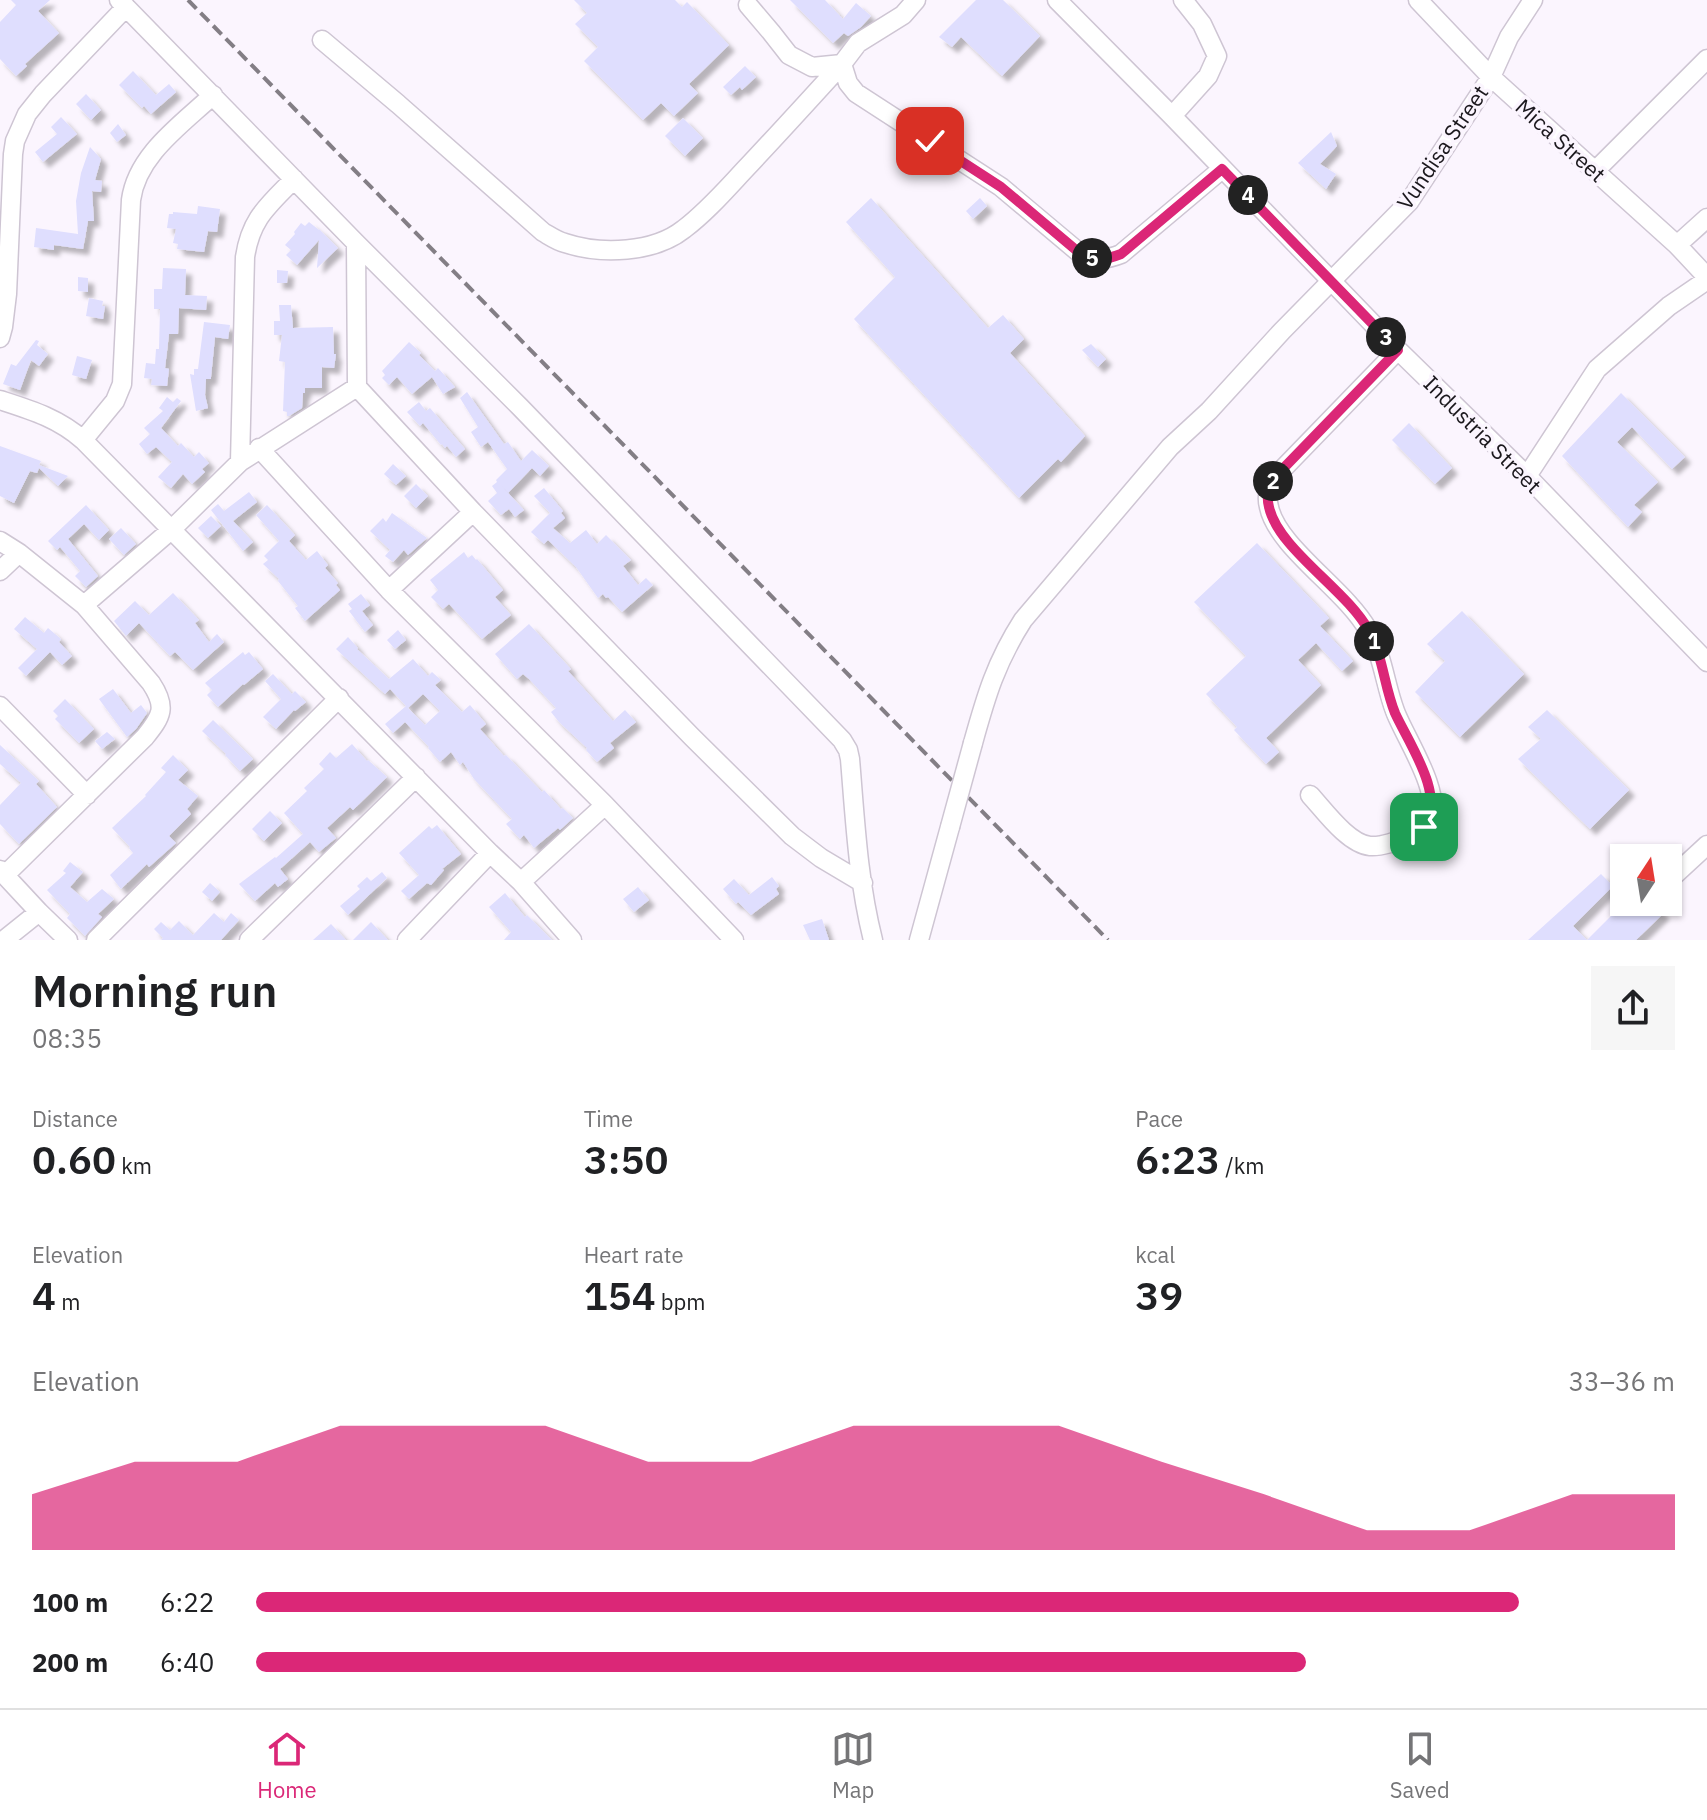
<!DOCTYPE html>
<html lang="en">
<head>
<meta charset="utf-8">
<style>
	:root { --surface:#fff; --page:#f6f6f6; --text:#202124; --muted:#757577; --line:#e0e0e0; --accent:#db2777 }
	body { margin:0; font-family:"IBM Plex Sans",sans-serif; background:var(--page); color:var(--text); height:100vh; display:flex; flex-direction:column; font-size:30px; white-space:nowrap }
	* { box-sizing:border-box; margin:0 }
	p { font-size:26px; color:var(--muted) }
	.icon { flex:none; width:44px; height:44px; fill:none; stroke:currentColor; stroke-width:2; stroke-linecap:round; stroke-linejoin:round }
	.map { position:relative; height:940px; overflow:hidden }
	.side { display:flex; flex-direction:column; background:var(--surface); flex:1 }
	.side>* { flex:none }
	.needle { width:52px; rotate:12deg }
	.buttons { position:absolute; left:1610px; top:844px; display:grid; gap:16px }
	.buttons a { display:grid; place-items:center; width:72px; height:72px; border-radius:0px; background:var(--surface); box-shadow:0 2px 6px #0004; font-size:40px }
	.pin { position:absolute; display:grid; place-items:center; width:68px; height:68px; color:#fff; margin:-34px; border-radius:16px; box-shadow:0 4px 12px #0006 }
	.km { position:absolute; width:40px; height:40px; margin:-20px; border-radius:50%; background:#222; color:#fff; font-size:22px; line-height:40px; text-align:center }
	.round { display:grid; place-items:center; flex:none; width:84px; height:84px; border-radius:0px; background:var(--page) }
	.summary { display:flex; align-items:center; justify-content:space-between; height:136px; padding:0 32px }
	h1 { font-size:44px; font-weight:600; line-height:60px }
	.stats { display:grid; grid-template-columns:repeat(3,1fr); gap:12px; height:136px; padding:8px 32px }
	.stats div { display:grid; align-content:center }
	.stats b { font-size:40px; font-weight:600 }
	.stats small { font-size:22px; font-weight:400 }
	.stats p { font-size:22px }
	.chart { height:224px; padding:16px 32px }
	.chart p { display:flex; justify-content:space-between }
	.chart svg { width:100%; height:144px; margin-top:8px; fill:var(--accent); opacity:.7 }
	ul { padding:0 32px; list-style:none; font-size:26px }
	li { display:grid; grid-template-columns:128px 96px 1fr; align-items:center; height:60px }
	li i { height:20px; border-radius:10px; background:var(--accent) }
	.menu { display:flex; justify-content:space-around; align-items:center; height:112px; border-top:2px solid var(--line); background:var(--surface); font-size:22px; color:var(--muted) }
	.menu a { display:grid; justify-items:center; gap:4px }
	.menu .current { color:var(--accent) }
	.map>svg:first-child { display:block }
	.building { fill:#dfdefe; fill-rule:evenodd; filter:url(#shadow) }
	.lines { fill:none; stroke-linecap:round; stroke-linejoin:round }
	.minor-casing { stroke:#cec5d3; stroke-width:21 }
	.minor { stroke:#fff; stroke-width:18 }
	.rail { stroke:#837e85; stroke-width:4; stroke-dasharray:12 6; stroke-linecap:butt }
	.minor-bridge-casing { stroke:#cec5d3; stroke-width:21; stroke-linecap:butt }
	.minor-bridge { stroke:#fff; stroke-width:18 }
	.route-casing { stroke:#fff; stroke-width:16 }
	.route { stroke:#db2777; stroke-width:10 }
	.labels { text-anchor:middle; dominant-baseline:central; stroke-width:7; stroke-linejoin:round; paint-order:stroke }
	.street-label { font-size:22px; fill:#1b181d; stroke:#fbf5fe }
</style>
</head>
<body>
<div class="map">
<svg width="1707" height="940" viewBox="0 0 1707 940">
	<defs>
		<filter id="shadow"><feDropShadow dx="6" dy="6" stdDeviation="2" flood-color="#0004"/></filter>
	</defs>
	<rect width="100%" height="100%" fill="#fbf5fe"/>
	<path class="building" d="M11 0H50L38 11 59 33 25 64 27 66 16 76 0 59V22L16 5Z
		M574 0H675L682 7 687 2 729 45 689 84 698 93 674 116 661 103 643 120 584 61 598 47 575 24 587 13Z
		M790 0H825L843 19 856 3 871 16 861 27 848 36 844 33 833 43Z
		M976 0H1003L1040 36 1002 76 961 37 952 47 939 37Z
		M745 66 756 77 742 90 740 87 731 95 723 87Z
		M133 71 156 95 169 84 176 92 151 114 144 106 142 108 119 85Z
		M86 94 101 110 91 120 76 104Z
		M61 117 77 134 43 162 35 152 57 134 51 127Z
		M683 118 703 138 685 156 665 136Z
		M118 124 126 135 117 142 110 133Z
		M1331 132 1337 146 1320 164 1336 174 1326 189 1298 163Z
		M90 147 101 159 95 180 102 181 101 192 92 191 94 221H88L83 249 54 245V250L34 247 36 228 78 234 76 201 81 173Z
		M871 198 988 328 1003 315 1024 339 1010 353 1085 436 1061 462 1058 459 1019 498 854 319 895 277 846 222Z
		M980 198 987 206 973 219 966 211Z
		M198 206 220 209 217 232 208 231 204 252 177 249 178 244 173 243 176 229 167 228 169 214H173V212L197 214Z
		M309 222 319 230V229L338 248 317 268 319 240 297 265 286 255 291 250 285 245 295 234 294 232 301 223 305 226Z
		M163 268 186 269 185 295 207 296 206 310 179 308 178 334H169L165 368 169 369 167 386 151 385 152 379 144 378 146 363 155 364 156 349H159L160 309H154V289H162Z
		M277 270 288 271 287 283H277Z
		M78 277 88 278V292L78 291Z
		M89 298 103 301 102 306H105L103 319 86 316Z
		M279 305H291L293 328 333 327 334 354H336L334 368 322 367V388H305V393H303L302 408 289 416H287V412L283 411 285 362 279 361 282 335H274V321H280Z
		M204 322 230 325 228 339 215 337 211 377V379H206L205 395 208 408 196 411 190 374 194 375V369H198Z
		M36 340 39 341 37 345 48 354 39 366 31 360 20 390 3 384 11 364 16 366Z
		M409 342 421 353 419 355 435 371 438 368 455 387 443 394 432 377 412 394 397 377 389 385 382 378 385 375 382 371Z
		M1091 344 1106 359 1098 367 1082 350Z
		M77 356 92 360 86 379 72 375Z
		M467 392 504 444 508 442 521 461 532 450 549 466 540 476 532 468 508 493 498 482 524 510 515 517 509 509 501 515 488 501 497 493 492 486 497 482 496 480 507 469 488 442 481 447 471 432 478 427 460 398Z
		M1621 393 1685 457 1672 469 1632 427 1617 442 1658 482 1634 505 1642 512 1628 527 1562 456Z
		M167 397 173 402 177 398 181 401 161 428 178 446 181 443 194 457 199 452 209 463 202 469 205 472 192 484 183 474 171 488 158 477 172 462 156 447 147 454 139 444 150 434 144 428 163 411 159 408Z
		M419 402 426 411 430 408 465 449 456 457 447 446 445 448 442 444 441 445 423 423 420 426 407 412Z
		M1409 423 1452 468 1435 484 1392 440Z
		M0 446 41 461 39 465 68 476 58 486 39 468 37 473 30 471 14 503 0 496Z
		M393 464 406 476 396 485 384 474Z
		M416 484 428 496 416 508 404 496Z
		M544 488 563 511 561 513 565 518 553 528 570 543 586 530 597 544 606 535 631 560 623 566 638 585 646 578 653 585 622 612 608 597 606 598 603 594 598 598 576 567 548 540 544 544 531 532 550 513 534 496Z
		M249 492 257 502 233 521 253 542 243 551 211 510 218 504 224 511Z
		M86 505 109 530 99 540 84 524 68 539 98 576 86 587 75 576 80 571 60 547 57 550 48 541Z
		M267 505 295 535 289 541 306 560 317 551 328 565 325 568 338 583 336 585 340 590 305 621 295 608 298 606 278 581 279 579 263 564 268 560 264 556 279 541 256 515Z
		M392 513 427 538 408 555 404 550 393 562 385 556 390 550 370 531 383 518 386 522Z
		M211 516 221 526 208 538 198 528Z
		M121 528 136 544 124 555 109 539Z
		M1257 543 1329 618 1320 626 1353 661 1342 671 1316 643 1298 660 1321 685 1266 738 1279 752 1266 764 1234 730 1237 727 1206 694 1246 656 1194 602Z
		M464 552 468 558 472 555 476 560 477 559 503 590 495 597 511 615 482 639 449 604 443 609 431 597 438 590 430 580Z
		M173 593 199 620 195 623 209 642 217 634 224 642 193 670 175 652 170 656 139 623 126 636 114 621 135 601 149 615Z
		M361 594 370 605 362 611 373 625 365 632 349 611 352 609 348 604Z
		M1462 611 1524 674 1460 737 1415 692 1445 661 1427 644Z
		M25 617 44 633 48 628 61 639 59 642 72 656 62 665 50 652 26 676 18 668 37 649 14 629Z
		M529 624 571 669 568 671 613 721 625 710 636 722 610 743 614 748 597 762 586 750 587 748 559 722 551 712 556 708 529 679 523 674 517 679 495 654Z
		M398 630 406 640 395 649 387 640Z
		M348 637 358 648 357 649 389 679 413 659 428 676 432 672 441 680 435 685 462 712 470 705 486 724 480 729 504 756 506 755 542 792 544 790 561 809 563 808 573 818 560 830 558 828 534 848 524 835 520 839 506 824 512 819 474 779 463 762 460 765 451 752 440 762 428 748 429 747 405 722 393 733 385 724 406 706 390 689 385 694 336 649ZM423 694 440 711 425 725 408 708Z
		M243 652 245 655 249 652 263 669 244 685 243 684 218 707 207 695 212 690 205 683Z
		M273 674 292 694 295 691 306 702 295 711 294 710 276 729 263 717 281 699 265 681Z
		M113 689 131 713 141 705 147 713 136 729 127 737 99 699Z
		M65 699 94 729 79 743 55 719 58 716 53 711Z
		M1547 710 1629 790 1590 829 1518 759 1541 739 1528 727Z
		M213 720 253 759 240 771 225 755 226 754 202 731Z
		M107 732 115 739 102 749 95 741Z
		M352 744 367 761 368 760 387 777 353 810 350 807 327 828 336 838 319 852 310 842 280 869 288 879 278 887 275 883 255 901 239 884 275 857 276 858 303 834 284 813 307 791 304 788 324 769 319 764 330 752 336 758Z
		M0 745 39 781 36 784 57 807 19 844 0 824V805L21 783 0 764Z
		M173 755 188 770 178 780 198 796 187 809 191 814 169 836 176 843 149 867 147 864 121 889 110 875 133 853 129 848 130 847 112 828 146 796 145 795 166 772 161 768Z
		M270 811 282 823 264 841 252 829Z
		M437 825 461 854 442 869 444 870 431 885 427 883 409 899 401 891 419 875 399 853 429 826 432 829Z
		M70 862 83 872 70 887 87 902 102 889 114 899 98 914 102 917 85 936 67 918 70 914 47 890 66 873 63 871Z
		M382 872 387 878 348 915 340 906 360 889 357 886 367 877 371 881Z
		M1601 874 1613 886 1573 926 1587 940 1625 902H1651L1664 913 1636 940H1528Z
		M772 877 779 886 776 889 779 894 751 915 738 902 736 904 723 889 734 879 749 895Z
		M210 883 220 892 212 901 202 892Z
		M638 887 649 900 634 912 623 899Z
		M505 893 525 917 527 915 552 940H504L511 932 489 907Z
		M214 913 224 922 231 913 239 920 221 940H161L163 938 154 929 161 922 170 930 179 921 193 935Z
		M822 919 829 940H810L803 925Z
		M371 922 388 940H353Z
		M331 924 346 940H313Z"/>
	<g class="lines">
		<g class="minor-casing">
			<path id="minor" d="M119 0 356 243 520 407 842 740 848 750 850 759C855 819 858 881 873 940
				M916 0 903 15 858 43 842 64 848 83 856 93 1001 187 1082 255C1097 260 1106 260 1121 254L1222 169
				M1057 0 1172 116 1398 350 1527 476 1707 662
				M1418 0 1491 77 1677 245 1707 277
				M748 5 771 32 789 55 812 67 842 64
				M322 40 398 104 543 232C550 236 557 241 565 243 601 255 654 253 684 229 709 210 729 186 750 164 781 131 812 97 842 64
				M1172 116 1208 76 1217 56 1202 24 1183 0
				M1595 171 1707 59
				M1677 245 1707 218
				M0 338 3 327 7 294 13 154 15 141 27 114 43 94 126 7
				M357 387 473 512 692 737 792 836 821 858 863 883
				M0 400C31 410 58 418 83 440L490 853 521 882 572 940
				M83 440 115 401 122 384 131 200C137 155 181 125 213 95
				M259 448 389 590 605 805 734 940
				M240 462 245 257C251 218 268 206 294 179
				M1527 476 1597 369 1669 306 1707 280
				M0 541 19 553 84 605 151 683C167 707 162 716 145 737L5 875
				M0 571 19 553
				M389 590 473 512
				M84 605 171 530 240 462 357 387 356 243
				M0 706 87 795
				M973 743C986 696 996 662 1023 620L1170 447 1209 411 1282 331 1409 202 1491 77 1509 37 1533 0
				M1310 795C1324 810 1348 844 1370 846 1382 847 1400 840 1411 835 1418 832 1426 827 1430 820 1443 793 1404 736 1395 711 1385 685 1383 655 1368 630 1346 590 1277 547 1269 507 1266 496 1269 488 1274 478L1398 350
				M0 870 39 912 68 940
				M1668 881 1707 845
				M521 882 605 805
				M4 940 39 912
				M96 940 339 698
				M249 940 416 777
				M407 940 490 853
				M919 940 950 827"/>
		</g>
		<use href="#minor" class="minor"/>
		<path class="rail" d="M188 0 1108 940"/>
		<g class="minor-bridge-casing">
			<path id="minor-bridge" d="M950 827 973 743"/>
		</g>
		<use href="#minor-bridge" class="minor-bridge"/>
	</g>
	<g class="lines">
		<g class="route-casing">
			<path id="route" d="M930 141 1001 187 1082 255C1097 260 1106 260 1121 254L1222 169 1398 350 1274 478C1269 488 1266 496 1269 507 1278 549 1347 590 1369 631 1383 656 1384 686 1395 713 1408 742 1447 797 1424 827"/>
		</g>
		<use href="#route" class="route"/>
	</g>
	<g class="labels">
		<g class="street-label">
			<text transform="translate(1561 140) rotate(42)">Mica Street</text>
			<text transform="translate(1442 147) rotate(-56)">Vundisa Street</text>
			<text transform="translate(1483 434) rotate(45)">Industria Street</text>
		</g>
	</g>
</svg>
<div class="buttons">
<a><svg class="needle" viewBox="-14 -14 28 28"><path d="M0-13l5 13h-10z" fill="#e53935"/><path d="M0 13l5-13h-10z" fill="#757577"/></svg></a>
</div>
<div class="pin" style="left:1424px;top:827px;background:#1e9e55"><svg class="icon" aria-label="arrive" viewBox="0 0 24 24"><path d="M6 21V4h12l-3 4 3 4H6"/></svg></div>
<div class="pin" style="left:930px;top:141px;background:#d93025"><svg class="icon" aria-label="check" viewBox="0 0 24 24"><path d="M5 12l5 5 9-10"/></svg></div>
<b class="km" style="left:1374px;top:641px">1</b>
<b class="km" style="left:1273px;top:481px">2</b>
<b class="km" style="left:1386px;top:337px">3</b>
<b class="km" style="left:1248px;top:195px">4</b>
<b class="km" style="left:1092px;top:258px">5</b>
</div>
<section class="side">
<div class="summary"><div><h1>Morning run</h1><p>08:35</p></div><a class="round"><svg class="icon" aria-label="share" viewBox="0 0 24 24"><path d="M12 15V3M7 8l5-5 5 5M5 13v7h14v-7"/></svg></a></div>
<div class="stats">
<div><p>Distance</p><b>0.60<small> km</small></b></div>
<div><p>Time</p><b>3:50</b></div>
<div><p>Pace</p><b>6:23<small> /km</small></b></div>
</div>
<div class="stats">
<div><p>Elevation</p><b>4<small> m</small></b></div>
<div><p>Heart rate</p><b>154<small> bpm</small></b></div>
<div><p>kcal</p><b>39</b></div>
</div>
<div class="chart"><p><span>Elevation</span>33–36 m</p>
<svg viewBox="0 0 160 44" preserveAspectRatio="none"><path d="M0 44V27L10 17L20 17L30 6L40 6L50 6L60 17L70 17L80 6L90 6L100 6L110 17L120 27L130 38L140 38L150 27L160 27V44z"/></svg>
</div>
<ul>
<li><b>100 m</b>6:22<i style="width:89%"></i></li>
<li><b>200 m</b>6:40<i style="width:74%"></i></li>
</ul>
</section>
<nav class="menu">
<a class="current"><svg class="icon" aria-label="home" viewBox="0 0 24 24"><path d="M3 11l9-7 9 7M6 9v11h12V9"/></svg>Home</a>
<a><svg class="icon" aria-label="map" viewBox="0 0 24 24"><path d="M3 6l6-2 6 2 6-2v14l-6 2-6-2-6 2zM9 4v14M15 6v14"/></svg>Map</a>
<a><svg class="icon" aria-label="saved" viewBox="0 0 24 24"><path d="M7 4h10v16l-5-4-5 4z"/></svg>Saved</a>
</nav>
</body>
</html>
